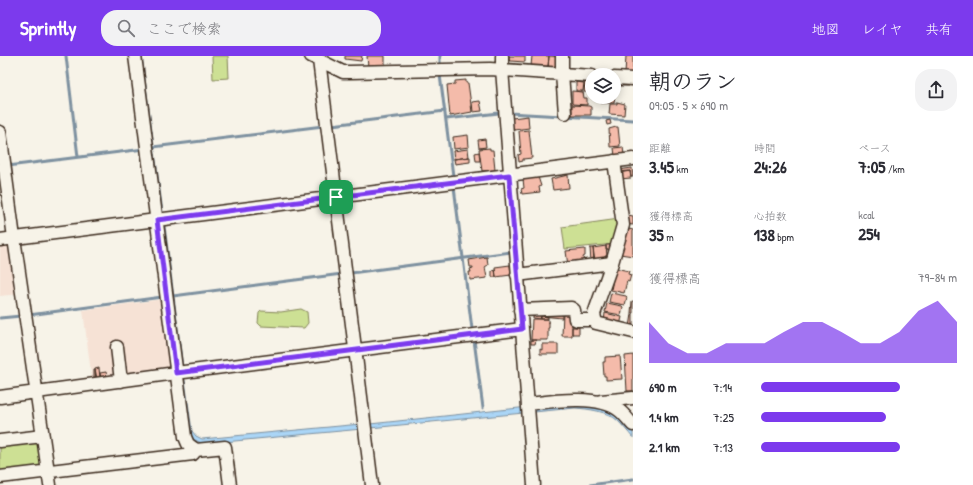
<!DOCTYPE html>
<html lang="ja">
<head>
<meta charset="utf-8">
<style>
	:root { --surface:#fff; --page:#f2f2f3; --text:#2b2b33; --muted:#7c7c81; --accent:#7c3aed }
	body { margin:0; font-family:"Patrick Hand","Klee One",sans-serif; background:var(--page); color:var(--text); height:100vh; display:flex; flex-direction:column; font-size:15px; white-space:nowrap }
	* { box-sizing:border-box; margin:0 }
	p { font-size:13px; color:var(--muted) }
	.icon { flex:none; width:22px; height:22px; fill:none; stroke:currentColor; stroke-width:2; stroke-linecap:round; stroke-linejoin:round }
	.map { position:relative; flex:1; overflow:hidden }
	.details { display:flex; flex-direction:column; background:var(--surface); width:340px }
	.details>* { flex:none }
	.tools { position:absolute; left:585px; top:12px; display:grid; gap:8px }
	.tools a { display:grid; place-items:center; width:36px; height:36px; border-radius:50%; background:var(--surface); box-shadow:0 2px 10px #0003; font-size:20px }
	.pin { position:absolute; display:grid; place-items:center; width:34px; height:34px; color:#fff; margin:-17px; border-radius:8px; box-shadow:0 2px 6px #0006 }
	.round { display:grid; place-items:center; flex:none; width:42px; height:42px; border-radius:16px; background:var(--page) }
	.head { display:flex; align-items:center; justify-content:space-between; height:68px; padding:0 16px }
	h1 { font-size:22px; font-weight:800; line-height:30px }
	.figures { display:grid; grid-template-columns:repeat(3,1fr); gap:6px; height:68px; padding:4px 16px }
	.figures div { display:grid; align-content:center }
	.figures b { font-size:17px; font-weight:800 }
	.figures small { font-size:11px; font-weight:400 }
	.figures p { font-size:11px }
	.chart { height:112px; padding:8px 16px }
	.chart p { display:flex; justify-content:space-between }
	.chart svg { width:100%; height:72px; margin-top:4px; fill:var(--accent); opacity:.7 }
	ul { padding:0 16px; list-style:none; font-size:13px }
	li { display:grid; grid-template-columns:64px 48px 1fr; align-items:center; height:30px }
	li i { height:10px; border-radius:5px; background:var(--accent) }
	header { display:flex; align-items:center; gap:24px; box-sizing:border-box; height:56px; padding:0 20px; background:var(--accent); color:#fff }
	header strong { font-size:19px }
	nav { display:flex; gap:22px; margin-inline-start:auto; font-size:14px }
	.search { width:280px; height:36px; background:var(--page); display:flex; align-items:center; gap:10px; box-sizing:border-box; padding:0 14px; border-radius:16px; color:var(--muted); font-size:15px }
	main { display:flex; flex:1; min-height:0 }
	.map>svg:first-child { display:block }
	.built { fill:#f6e2d5 }
	.green { fill:#cde094; stroke:#848559 }
	.water { fill:#aad5f6; stroke:#7e91a0 }
	.lines { fill:none; stroke-linecap:round; stroke-linejoin:round }
	.stream { stroke:#7e91a0; stroke-width:3 }
	.building { fill:#f4bbaa; stroke:#3b2a1e }
	.minor-casing { stroke:#3b2a1e; stroke-width:15 }
	.minor { stroke:#f7f3e8; stroke-width:12 }
	.route-casing { stroke:#fff; stroke-width:8 }
	.route { stroke:#7c3aed; stroke-width:5 }
</style>
</head>
<body>
<header>
<strong>Sprintly</strong>
<div class="search"><svg class="icon" aria-label="search" viewBox="0 0 24 24"><circle cx="10" cy="10" r="6"/><path d="M15 15l6 6"/></svg>ここで検索</div>
<nav><a>地図</a><a>レイヤ</a><a>共有</a></nav>
</header>
<main>
<div class="map">
<svg width="633" height="429" viewBox="0 0 633 429">
	<rect width="100%" height="100%" fill="#f7f3e8"/>
	<filter id="ink" filterUnits="userSpaceOnUse"><feTurbulence type="fractalNoise" baseFrequency=".025" numOctaves="2"/><feDisplacementMap in="SourceGraphic" scale="8" xChannelSelector="R" yChannelSelector="G"/><feConvolveMatrix kernelMatrix="1 2 1 2 8 2 1 2 1" color-interpolation-filters="sRGB"/></filter>
	<g filter="url(#ink)">
		<path class="built" d="M0 188 10 189 19 238 0 240Z
			M163 243 171 310 167 315 92 325 83 254Z"/>
		<path class="green" d="M212 0H228L229 22 213 23Z
			M619 163 614 188 565 193 562 171Z
			M301 253 307 256 308 267 304 272 261 270 258 267 259 257 261 255 281 256Z
			M36 383 42 388 41 410 0 415V388Z"/>
		<path class="water" d="M182 324H185L192 375 196 380 202 383 361 368 362 373 203 388 191 382Z
			M575 346 609 353 633 374V382C628 376 623 370 618 365 608 355 588 353 575 352L370 372V368Z"/>
		<g class="lines">
			<path class="stream" d="M66 0 78 101
				M141 0 162 156
				M440 9V0
				M440 19 453 120
				M509 57 633 64
				M446 63 499 57
				M332 69 445 55
				M153 91 323 70V69
				M8 110 144 93
				M454 131 472 273
				M164 170 182 311
				M351 217 511 196
				M173 240 342 218
				M29 259 162 241
				M0 262 21 260
				M474 284 483 352
				M590 429 633 423"/>
		</g>
		<path class="building" d="M345 0H362L361 5 345 3Z
			M367 0H385V10L368 11Z
			M509 0H525V6L510 5 509 4Z
			M532 0H549L548 11 531 10Z
			M549 0 559 1 558 12 548 11Z
			M626 0H633V19L625 18Z
			M466 24V27H468L472 56 450 60 447 29 455 28V25Z
			M585 25H592V36H584Z
			M576 26 584 27 583 35H576Z
			M616 26H629V30H616Z
			M614 30H616L614 47H600V41H614Z
			M572 35 583 36 584 42H587V49L572 48Z
			M480 45 482 55 473 56 472 46Z
			M617 46 625 48 624 59 609 58 610 48H617Z
			M572 49 589 50 591 51V59H572Z
			M528 60 529 72 514 74 513 71 512 72V62Z
			M610 64 611 68 607 69 606 65Z
			M616 71H618L620 90 610 91 609 73Z
			M529 74 532 102 523 103V105L519 106 518 99 521 98 519 75Z
			M468 79 469 91 454 93 453 81Z
			M485 83 486 91 479 92 478 84Z
			M623 91 624 99 615 100 614 92Z
			M490 92V94H493L495 114 482 115 479 93Z
			M468 93 469 101 454 103 453 95Z
			M479 96 480 105H476L475 97Z
			M470 101V106L455 108 454 103Z
			M632 112 633 121H631L630 115 619 116V114Z
			M630 115 631 122 620 123 619 117Z
			M568 119 569 132 553 134 551 123Z
			M538 121 541 130 539 131 540 136 522 138 521 133 524 132 523 123Z
			M628 159 633 160V169L626 168Z
			M629 173 633 174V200L620 198 625 176 628 177Z
			M606 189H612L613 193 606 194Z
			M606 190 607 200H605L606 205 595 206 593 192Z
			M590 192H593L594 206H591Z
			M585 193V200L583 201 584 206 568 210 566 195Z
			M487 201 488 209 485 211 487 222 470 224 469 216H471L470 213 473 212V211H470L469 204Z
			M510 209 511 219 496 221 495 211Z
			M615 212 629 215 628 218 631 219 629 226 627 225 624 237 611 234Z
			M495 214 496 221H492V215Z
			M611 237 626 240 627 241 625 249 609 246Z
			M632 245H633V257H631Z
			M607 247 622 250 623 251 621 259 605 256Z
			M541 255H562V262L541 260Z
			M563 256H572V280H562Z
			M605 257 622 261 620 269 604 266Z
			M632 258H633V271H630Z
			M533 259H540L541 263 533 262Z
			M541 260 548 261V263H541Z
			M532 263H548V266H549V272H548V284H531Z
			M572 271H579V278H572Z
			M531 284H536L535 288H531Z
			M542 288H558V298H540V293L542 294Z
			M633 299V335H627L625 300Z
			M620 300 622 323 606 324V320H604L603 306H605V301Z
			M99 312 100 322 97 323 95 313Z
			M94 314H95L96 323H94Z
			M106 316 107 321 101 322 100 317Z"/>
		<g class="lines">
			<g class="minor-casing">
				<path id="minor" d="M135 0 185 381 188 388 196 394 225 391 230 429
					M311 0 343 16H350L490 13 592 20
					M502 0V13L534 429
					M562 0V18L565 57
					M319 4 372 429
					M614 22 633 23
					M0 76 14 182 50 429
					M614 105 623 169 612 207 594 258 596 267 633 276
					M0 184 633 103
					M517 219 612 207
					M520 254 571 252 574 254 575 263 577 264H595
					M117 291 121 325
					M0 341 176 317 522 273
					M601 345 633 342
					M528 348C553 345 599 338 620 355 625 359 629 365 633 369
					M0 385 43 380
					M0 421 193 398 196 394"/>
			</g>
			<use href="#minor" class="minor"/>
		</g>
	</g>
	<g class="lines" filter="url(#ink)">
		<g class="route-casing">
			<path id="route" d="M509 119 522 273 176 317 157 164Z"/>
		</g>
		<use href="#route" class="route"/>
	</g>
</svg>
<div class="tools">
<a><svg class="icon" aria-label="layers" viewBox="0 0 24 24"><path d="M12 4l9 5-9 5-9-5zM3 14l9 5 9-5"/></svg></a>
</div>
<div class="pin" style="left:336px;top:141px;background:#1e9e55"><svg class="icon" aria-label="arrive" viewBox="0 0 24 24"><path d="M6 21V4h12l-3 4 3 4H6"/></svg></div>
</div>
<section class="details">
<div class="head"><div><h1>朝のラン</h1><p>09:05 · 5 × 690 m</p></div><a class="round"><svg class="icon" aria-label="share" viewBox="0 0 24 24"><path d="M12 15V3M7 8l5-5 5 5M5 13v7h14v-7"/></svg></a></div>
<div class="figures">
<div><p>距離</p><b>3.45<small> km</small></b></div>
<div><p>時間</p><b>24:26</b></div>
<div><p>ペース</p><b>7:05<small> /km</small></b></div>
</div>
<div class="figures">
<div><p>獲得標高</p><b>35<small> m</small></b></div>
<div><p>心拍数</p><b>138<small> bpm</small></b></div>
<div><p>kcal</p><b>254</b></div>
</div>
<div class="chart"><p><span>獲得標高</span>79–84 m</p>
<svg viewBox="0 0 160 44" preserveAspectRatio="none"><path d="M0 44V19L10 32L20 38L30 38L40 32L50 32L60 32L70 25L80 19L90 19L100 25L110 32L120 32L130 25L140 12L150 6L160 19V44z"/></svg>
</div>
<ul>
<li><b>690 m</b>7:14<i style="width:71%"></i></li>
<li><b>1.4 km</b>7:25<i style="width:64%"></i></li>
<li><b>2.1 km</b>7:13<i style="width:71%"></i></li>
</ul>
</section>
</main>
</body>
</html>
